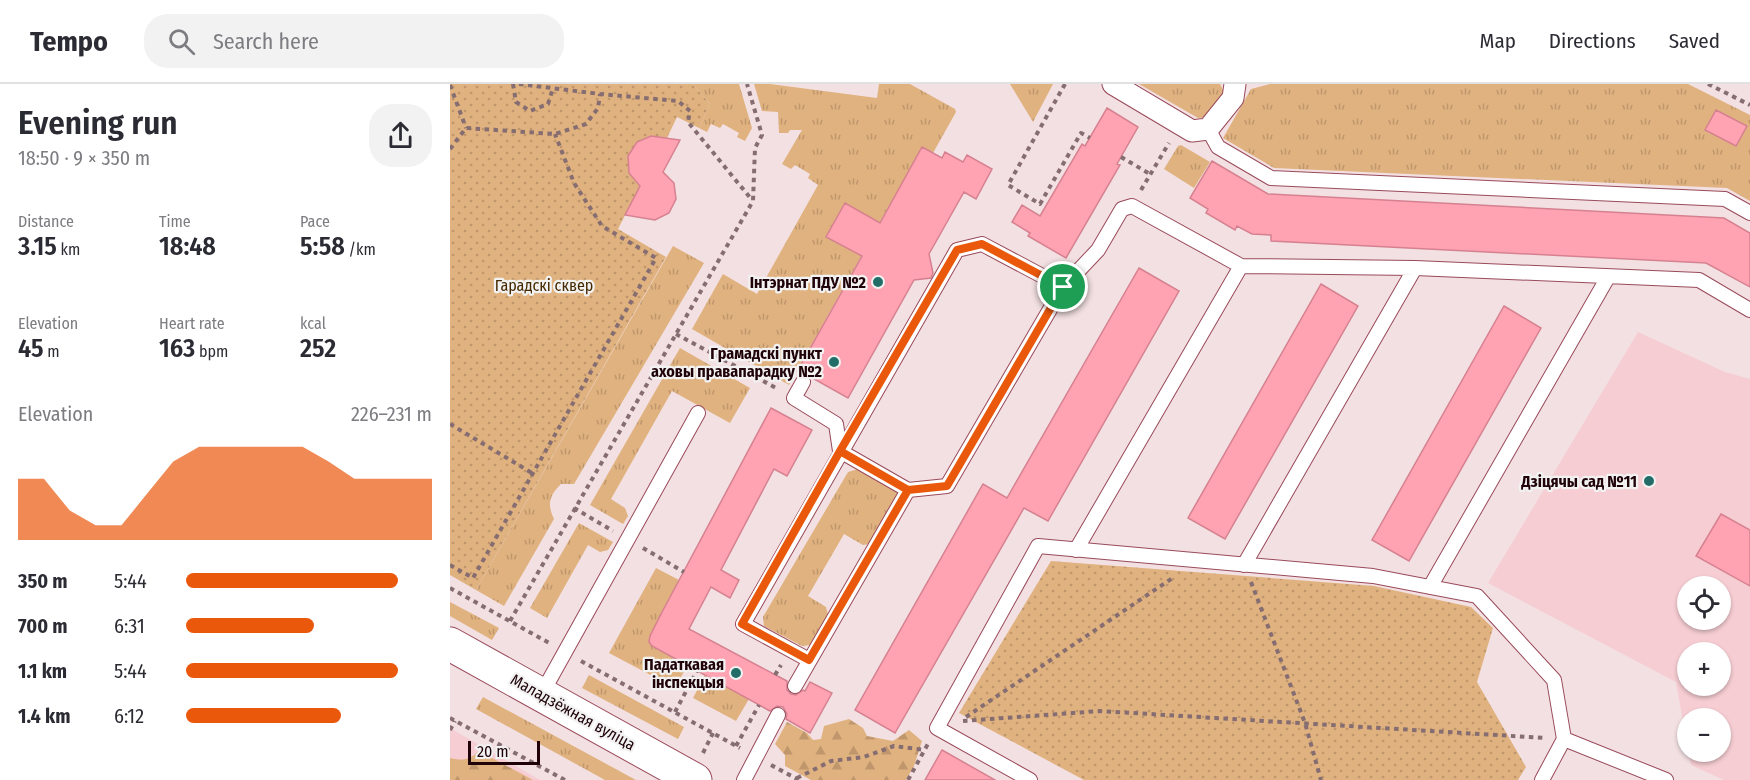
<!DOCTYPE html>
<html lang="en">
<head>
<meta charset="utf-8">
<style>
	:root { --surface:#fff; --page:#f2f2f3; --text:#2b2b33; --muted:#7c7c81; --line:#e1e1e2; --accent:#ea580c }
	body { margin:0; font-family:"Fira Sans Condensed",sans-serif; background:var(--page); color:var(--text); height:100vh; display:flex; flex-direction:column; font-size:22px; white-space:nowrap }
	* { box-sizing:border-box; margin:0 }
	p { font-size:20px; color:var(--muted) }
	.icon { flex:none; width:33px; height:33px; fill:none; stroke:currentColor; stroke-width:2; stroke-linecap:round; stroke-linejoin:round }
	.map { position:relative; flex:1; overflow:hidden }
	.side { display:flex; flex-direction:column; background:var(--surface); width:450px }
	.side>* { flex:none }
	.buttons { position:absolute; left:1227px; top:492px; display:grid; gap:12px }
	.buttons a { display:grid; place-items:center; width:54px; height:54px; border-radius:50%; background:var(--surface); box-shadow:0 2px 4px #0004; font-size:30px }
	.scale { position:absolute; left:18px; bottom:15px; width:72px; box-sizing:border-box; padding-left:6px; border:3px solid #1f0309; border-top:0; font-size:16px; line-height:21px; white-space:nowrap; color:#1f0309; -webkit-text-stroke:4px #f2f2f2; paint-order:stroke }
	.pin { position:absolute; display:grid; place-items:center; width:51px; height:51px; color:#fff; margin:-26px; border:3px solid #fff; border-radius:50%; box-shadow:0 2px 6px #0007 }
	.round { display:grid; place-items:center; flex:none; width:63px; height:63px; border-radius:24px; background:var(--page) }
	.head { display:flex; align-items:center; justify-content:space-between; height:102px; padding:0 18px }
	h1 { font-size:33px; font-weight:600; line-height:45px }
	.stats { display:grid; grid-template-columns:repeat(3,1fr); gap:9px; height:102px; padding:6px 18px }
	.stats div { display:grid; align-content:center }
	.stats b { font-size:26px; font-weight:600 }
	.stats small { font-size:16px; font-weight:400 }
	.stats p { font-size:16px }
	.chart { height:168px; padding:12px 18px }
	.chart p { display:flex; justify-content:space-between }
	.chart svg { width:100%; height:108px; margin-top:6px; fill:var(--accent); opacity:.7 }
	ul { padding:0 18px; list-style:none; font-size:20px }
	li { display:grid; grid-template-columns:96px 72px 1fr; align-items:center; height:45px }
	li i { height:15px; border-radius:8px; background:var(--accent) }
	header { display:flex; align-items:center; gap:36px; box-sizing:border-box; height:84px; padding:0 30px; background:var(--surface); border-bottom:2px solid var(--line) }
	header strong { font-size:28px }
	nav { display:flex; gap:33px; margin-inline-start:auto; font-size:21px }
	.search { width:420px; height:54px; background:var(--page); display:flex; align-items:center; gap:15px; box-sizing:border-box; padding:0 21px; border-radius:24px; color:var(--muted); font-size:22px }
	main { display:flex; flex:1; min-height:0 }
	.map>svg:first-child { display:block }
	.built { fill:#f6cdd3; fill-rule:evenodd }
	.grass { fill:url(#grass-tufts) }
	.forest { fill:url(#forest-firs) }
	.park { fill:url(#park-dots) }
	.building { fill:#ffa2b2; stroke:#d68190; stroke-width:1.5 }
	.lines { fill:none; stroke-linecap:round; stroke-linejoin:round }
	.service-casing { stroke:#994a5a; stroke-width:16 }
	.pedestrian-casing { stroke:#994a5a; stroke-width:23 }
	.secondary-casing { stroke:#994a5a; stroke-width:35 }
	.path { stroke:#856d71; stroke-width:4; stroke-dasharray:4.5 4.5; stroke-linecap:butt }
	.service { stroke:#fff; stroke-width:14 }
	.pedestrian { stroke:#fff; stroke-width:21 }
	.secondary { stroke:#fff; stroke-width:33 }
	.route-casing { stroke:#fff; stroke-width:12 }
	.route { stroke:#ea580c; stroke-width:8 }
	.poi-dot { fill:#236d68; stroke:#f2f2f2; stroke-width:2 }
	.labels { text-anchor:middle; dominant-baseline:central; stroke-width:4.5; stroke-linejoin:round; paint-order:stroke }
	.poi-label { font-size:16px; font-weight:bold; fill:#1f0309; stroke:#f2f2f2; text-anchor:end }
	.park-label { font-size:16px; fill:#472901; stroke:#f2f2f2 }
	.street-label { font-size:16px; fill:#1f0309; stroke:#f2f2f2 }
</style>
</head>
<body>
<header>
<strong>Tempo</strong>
<div class="search"><svg class="icon" aria-label="search" viewBox="0 0 24 24"><circle cx="10" cy="10" r="6"/><path d="M15 15l6 6"/></svg>Search here</div>
<nav><a>Map</a><a>Directions</a><a>Saved</a></nav>
</header>
<main>
<section class="side">
<div class="head"><div><h1>Evening run</h1><p>18:50 · 9 × 350 m</p></div><a class="round"><svg class="icon" aria-label="share" viewBox="0 0 24 24"><path d="M12 15V3M7 8l5-5 5 5M5 13v7h14v-7"/></svg></a></div>
<div class="stats">
<div><p>Distance</p><b>3.15<small> km</small></b></div>
<div><p>Time</p><b>18:48</b></div>
<div><p>Pace</p><b>5:58<small> /km</small></b></div>
</div>
<div class="stats">
<div><p>Elevation</p><b>45<small> m</small></b></div>
<div><p>Heart rate</p><b>163<small> bpm</small></b></div>
<div><p>kcal</p><b>252</b></div>
</div>
<div class="chart"><p><span>Elevation</span>226–231 m</p>
<svg viewBox="0 0 160 44" preserveAspectRatio="none"><path d="M0 44V19L10 19L20 32L30 38L40 38L50 25L60 12L70 6L80 6L90 6L100 6L110 6L120 12L130 19L140 19L150 19L160 19V44z"/></svg>
</div>
<ul>
<li><b>350 m</b>5:44<i style="width:86%"></i></li>
<li><b>700 m</b>6:31<i style="width:52%"></i></li>
<li><b>1.1 km</b>5:44<i style="width:86%"></i></li>
<li><b>1.4 km</b>6:12<i style="width:63%"></i></li>
</ul>
</section>
<div class="map">
<svg width="1300" height="696" viewBox="0 0 1300 696">
	<defs>
		<pattern id="grass-tufts" width="24" height="20" patternUnits="userSpaceOnUse" patternTransform="scale(1.5)"><rect width="24" height="20" fill="#e0b27f"/><path d="M3 7l-1-3M5 7V3M7 7l1-3M15 17l-1-3M17 17v-4M19 17l1-3" fill="none" stroke="#c0976c"/></pattern>
		<pattern id="forest-firs" width="22" height="20" patternUnits="userSpaceOnUse" patternTransform="scale(1.5)"><rect width="22" height="20" fill="#e0b27f"/><path d="M5 1l3.5 6h-7zM16 11l3.5 6h-7z" fill="#c0976c"/></pattern>
		<pattern id="park-dots" width="8" height="8" patternUnits="userSpaceOnUse" patternTransform="scale(1.5)"><rect width="8" height="8" fill="#e0b27f"/><path d="M2 2h.1M6 6h.1" fill="none" stroke="#c0976c" stroke-width="1.8" stroke-linecap="round"/></pattern>
	</defs>
	<rect width="100%" height="100%" fill="#f3e0e2"/>
	<path class="built" d="M1188 248 1275 288 1300 295V696H1274L1241 681 1239 668H1270V634H1238L1237 660 1226 598 1038 499ZM1238 502H1270V536H1238ZM1238 568H1270V602H1238Z
		M0 644 90 696H0Z"/>
	<path class="grass" d="M243 0H289L302 44 295 57 287 53 289 49 273 40 270 44 261 40 257 48 249 44 260 20Z
		M304 0H320L427 14 429 0H460L505 25 506 28 483 69 472 64 429 140 397 121 393 122 378 149 412 171 339 301 242 245 273 190 307 210 368 101 358 94 360 90 345 81 341 85 332 80 352 46H340L338 49H329L328 28 312 27Z
		M560 0H603L583 38Z
		M689 0H770L774 8C767 20 763 34 748 34Z
		M820 0H1238L1300 31V117L1277 104 824 84 773 54 801 5Z
		M731 61 760 78 744 104 714 85 728 62Z
		M223 162 254 179 124 400H111C99 412 97 420 104 435L54 522 26 506Z
		M230 264 300 304 280 339 222 307 161 415 175 424 178 432 173 440 140 421Z
		M408 385 448 406 450 413 420 460 413 461 394 450 358 512 376 523 378 531 360 561 352 562 314 542 313 533 398 388Z
		M129 439 163 458 158 466 150 468 138 461 97 534 80 524Z
		M206 484 229 496 200 552 199 558 203 562 237 582 225 604 159 569Z
		M0 518 49 544 42 556 0 532Z
		M139 591 234 643 228 655 132 604Z
		M255 591 299 615 286 637 243 614Z
		M33 613 186 696H155L26 625Z"/>
	<path class="forest" d="M399 635 413 644 417 652 443 657 459 646 472 657 464 682 456 696H361L335 682V671L325 660 337 638 357 649 363 656 371 655 374 642Z
		M29 667 83 696H0V674C12 677 20 676 29 667Z"/>
	<path class="park" d="M0 0H243L260 20 249 44 227 33 217 54 201 52 187 58 178 72 179 89 190 102 168 145 216 173 26 506 0 491Z
		M601 477 924 502 1021 523 1043 544 1027 598 1076 683 1068 696H634L509 629Z"/>
	<path class="building" d="M657 24 688 43 667 80 670 81 616 174 578 152 580 149 562 138 572 121 590 132 632 60 635 62Z
		M1266 26 1297 42 1286 62 1255 46Z
		M201 52 230 56 213 88 224 99 226 115 219 129 205 136 175 131 190 102 179 89 178 72 187 58Z
		M472 63 492 74 495 68 513 78 517 71 542 85 526 115 514 108 479 170 483 189 481 194 464 196 398 314 348 286 412 172 376 153 395 119 430 139Z
		M762 77 818 110 1274 134 1300 149V203L1256 179 821 157V151L802 150 787 142 785 146 756 129 758 125 740 114Z
		M689 184 729 207 598 437 574 424 445 649 405 626 533 400 557 414Z
		M871 200 908 222 775 455 738 434Z
		M1054 222 1091 244 959 477 922 456Z
		M321 324 362 346 337 392 324 385 271 486 289 496 280 514 261 503 239 545 337 597V606L341 610 346 611 353 606 355 607 360 598 382 609 360 649 336 635 337 630 333 623 327 622 320 627 202 562 199 558 200 552 211 530Z
		M1271 430 1300 446V502L1246 472Z
		M492 666 545 696H475Z"/>
	<g class="lines">
		<g class="service-casing">
			<path id="service" d="M758 45 768 63 821 94 1275 115 1300 129
				M353 298 344 314 386 340 390 367 458 406
				M626 466 791 182
				M794 481 965 184
				M980 503 1158 193
				M359 576 293 540 507 166 532 160 613 203
				M345 602 458 406 497 402 613 203 648 166 672 125 682 122 791 182 965 184 1249 196 1300 226
				M91 611 248 329
				M1114 655 1216 696
				M294 696 328 631
				M580 696 487 644 588 462 923 492 1027 512 1104 596 1114 655 1092 696"/>
		</g>
		<g class="pedestrian-casing">
			<path id="pedestrian" d="M663 0 742 47 758 45 783 14 785 0"/>
		</g>
		<g class="secondary-casing">
			<path id="secondary" d="M0 560 245 696"/>
		</g>
		<path class="path" d="M63 0 66 18 80 27 98 20 103 4
			M69 0 150 10 228 17 240 27 238 38 302 116
			M615 0 558 101 590 120 631 49 640 54
			M1258 0 1300 21
			M0 1 16 44
			M0 65 16 44 105 50 136 40 148 24 150 10
			M671 73 700 90
			M691 106 719 59
			M226 250 328 305
			M0 340 82 389
			M124 424 163 447
			M193 464 234 488
			M0 481 23 494 206 174 152 142 124 99 105 50
			M801 498 855 639 871 696
			M0 504 101 560
			M60 537 303 117 305 64 312 51 297 0
			M131 577 290 664
			M325 591 331 581
			M225 628 247 587
			M516 633 724 493
			M0 634 115 696
			M513 637 650 627 1096 654
			M0 646 5 637
			M286 662 309 621
			M253 669 263 649
			M321 681 349 696
			M347 694 381 677 414 673 444 662 475 666
			M458 696 479 658"/>
		<use href="#service" class="service"/>
		<use href="#pedestrian" class="pedestrian"/>
		<use href="#secondary" class="secondary"/>
	</g>
	<g class="lines">
		<g class="route-casing">
			<path id="route" d="M613 203 497 402 458 406 390 367 292 540 359 576 458 406 390 367 507 166 532 160 613 203"/>
		</g>
		<use href="#route" class="route"/>
	</g>
	<g class="poi-dot">
		<circle cx="428" cy="198" r="6"/>
		<circle cx="384" cy="278" r="6"/>
		<circle cx="1199" cy="397" r="6"/>
		<circle cx="286" cy="589" r="6"/>
	</g>
	<g class="labels">
		<g class="poi-label">
			<text x="416" y="198">Інтэрнат ПДУ №2</text>
			<text x="372" y="269">Грамадскі пункт<tspan x="372" dy="18">аховы правапарадку №2</tspan></text>
			<text x="1187" y="397">Дзіцячы сад №11</text>
			<text x="274" y="580">Падаткавая<tspan x="274" dy="18">інспекцыя</tspan></text>
		</g>
		<g class="park-label">
			<text x="94" y="201">Гарадскі сквер</text>
		</g>
		<g class="street-label">
			<text transform="translate(123 628) rotate(29)">Маладзёжная вуліца</text>
		</g>
	</g>
</svg>
<div class="buttons">
<a><svg class="icon" aria-label="locate" viewBox="0 0 24 24"><circle cx="12" cy="12" r="6"/><path d="M12 2v4M12 18v4M2 12h4M18 12h4"/></svg></a>
<a>+</a>
<a>−</a>
</div>
<div class="scale">20 m</div>
<div class="pin" style="left:613px;top:203px;background:#1e9e55"><svg class="icon" aria-label="arrive" viewBox="0 0 24 24"><path d="M6 21V4h12l-3 4 3 4H6"/></svg></div>
</div>
</main>
</body>
</html>
